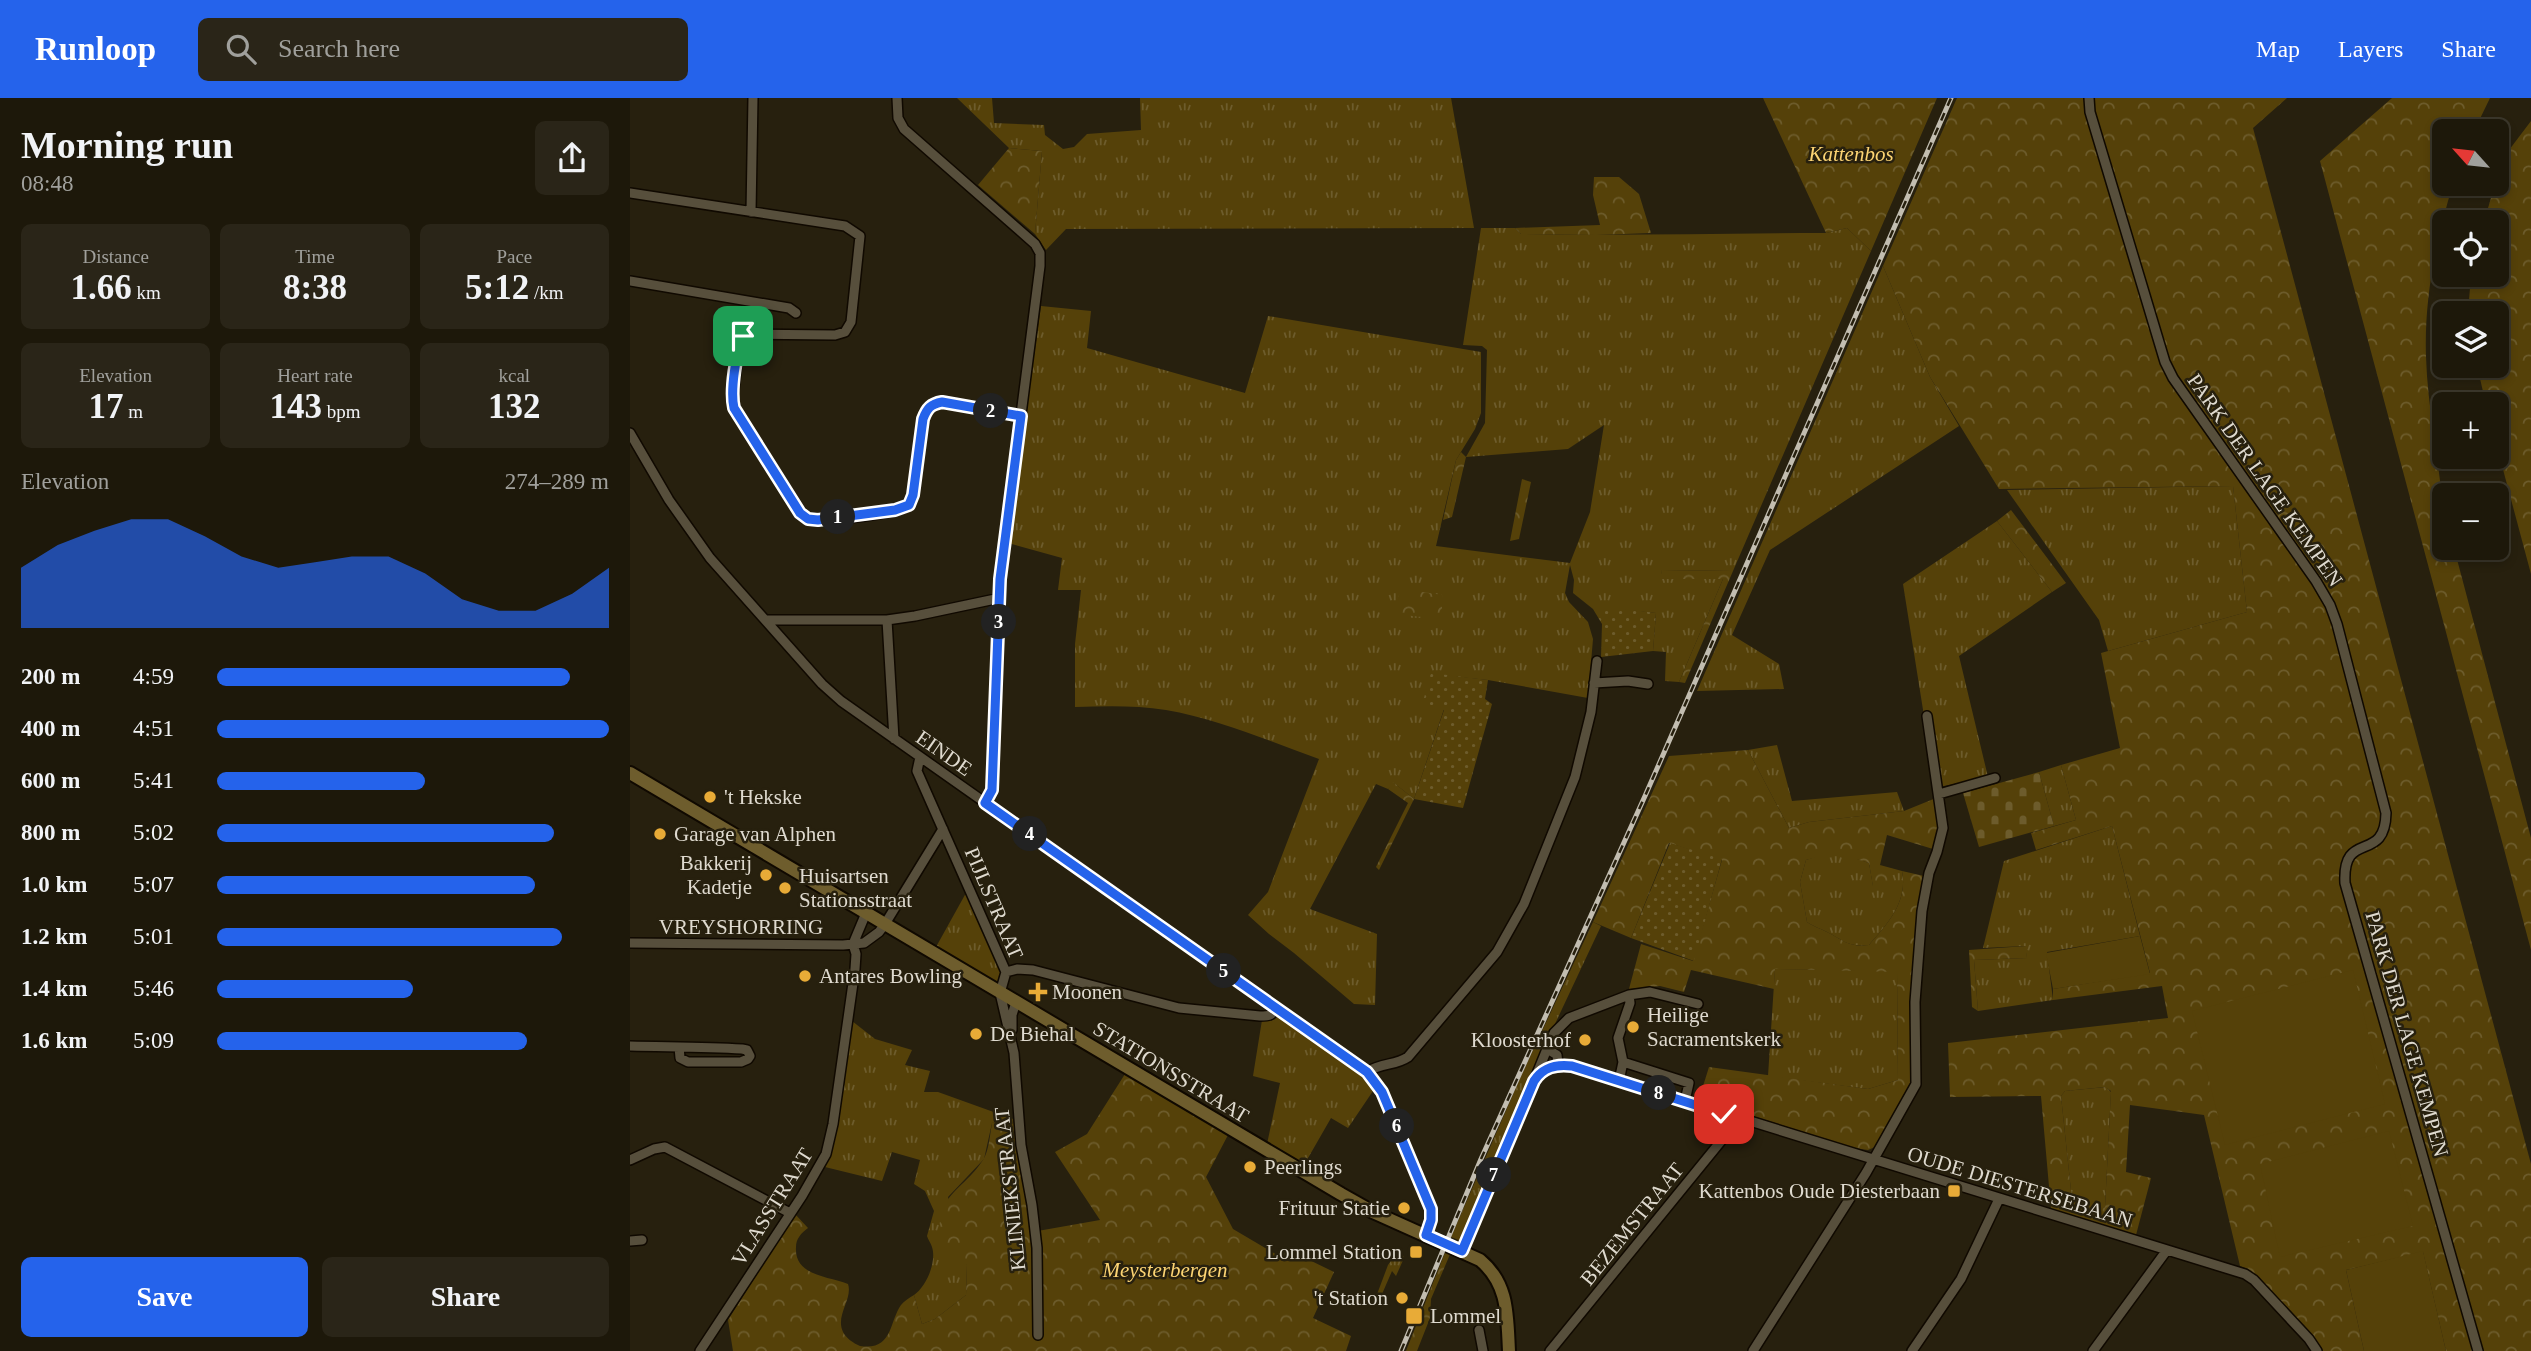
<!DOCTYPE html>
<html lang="en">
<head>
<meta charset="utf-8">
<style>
	:root { --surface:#1d180a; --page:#2a2518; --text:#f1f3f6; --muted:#a0a09c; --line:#3b372b; --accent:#2563eb }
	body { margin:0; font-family:"Times New Roman",serif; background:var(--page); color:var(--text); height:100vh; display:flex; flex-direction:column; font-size:26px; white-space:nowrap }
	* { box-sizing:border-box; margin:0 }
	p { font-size:23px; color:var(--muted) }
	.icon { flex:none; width:38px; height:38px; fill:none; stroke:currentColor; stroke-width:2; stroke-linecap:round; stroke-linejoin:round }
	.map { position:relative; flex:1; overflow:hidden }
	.drawer { display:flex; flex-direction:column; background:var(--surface); width:630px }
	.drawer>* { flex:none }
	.needle { width:46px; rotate:297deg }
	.tools { position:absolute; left:1802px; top:21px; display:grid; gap:14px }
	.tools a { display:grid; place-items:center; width:77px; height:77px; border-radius:10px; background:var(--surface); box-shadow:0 4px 10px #0003,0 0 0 2px var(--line); font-size:35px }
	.pin { position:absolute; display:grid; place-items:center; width:60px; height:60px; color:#fff; margin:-30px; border-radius:14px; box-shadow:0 4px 10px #0006 }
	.km { position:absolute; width:35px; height:35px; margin:-18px; border-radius:50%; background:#222; color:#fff; font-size:19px; line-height:35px; text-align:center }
	.round { display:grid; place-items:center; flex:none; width:74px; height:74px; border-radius:10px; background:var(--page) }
	.headline { display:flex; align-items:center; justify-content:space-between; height:119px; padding:0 21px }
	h1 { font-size:38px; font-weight:800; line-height:52px }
	.metrics { display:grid; grid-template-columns:repeat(3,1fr); gap:10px; height:119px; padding:7px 21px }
	.metrics div { display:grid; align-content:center; border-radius:10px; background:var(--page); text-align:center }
	.metrics b { font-size:35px; font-weight:800 }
	.metrics small { font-size:19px; font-weight:400 }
	.metrics p { font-size:19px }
	.chart { height:196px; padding:14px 21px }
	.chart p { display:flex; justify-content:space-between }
	.chart svg { width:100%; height:126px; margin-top:7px; fill:var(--accent); opacity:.7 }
	.button { display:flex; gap:14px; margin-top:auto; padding:14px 21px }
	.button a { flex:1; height:80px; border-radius:10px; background:var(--accent); color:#fff; font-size:28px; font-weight:800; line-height:80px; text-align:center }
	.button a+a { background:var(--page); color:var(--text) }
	ul { padding:0 21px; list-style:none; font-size:23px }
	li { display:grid; grid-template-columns:112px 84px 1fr; align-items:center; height:52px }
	li i { height:18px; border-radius:9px; background:var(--accent) }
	header { display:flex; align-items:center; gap:42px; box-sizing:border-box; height:98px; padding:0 35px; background:var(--accent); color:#fff }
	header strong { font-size:33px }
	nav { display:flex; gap:38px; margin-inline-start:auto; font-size:24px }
	.search { width:490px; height:63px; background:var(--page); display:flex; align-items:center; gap:18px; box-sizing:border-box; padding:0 24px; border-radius:10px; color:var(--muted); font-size:26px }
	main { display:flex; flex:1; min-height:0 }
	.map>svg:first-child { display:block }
	.grass { fill:url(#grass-tufts) }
	.forest { fill:url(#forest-crowns); fill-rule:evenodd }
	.cemetery { fill:url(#cemetery-stones) }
	.garden { fill:url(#garden-dots) }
	.pitch { fill:#554109 }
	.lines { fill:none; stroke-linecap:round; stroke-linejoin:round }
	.minor-casing { stroke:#100900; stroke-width:12 }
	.secondary-casing { stroke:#100900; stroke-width:16 }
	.minor { stroke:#574f3c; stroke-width:9 }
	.secondary { stroke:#6e5d2d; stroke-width:12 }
	.rail-casing { stroke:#c2bdb0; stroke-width:5 }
	.rail { stroke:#27200e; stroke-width:2.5; stroke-dasharray:8; stroke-linecap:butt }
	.route-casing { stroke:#fff; stroke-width:14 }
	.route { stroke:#2563eb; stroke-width:9 }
	.poi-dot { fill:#e8ab37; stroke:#27200e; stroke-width:2.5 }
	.labels { text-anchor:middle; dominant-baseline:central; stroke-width:5; stroke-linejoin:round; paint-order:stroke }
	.park-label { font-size:21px; font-style:italic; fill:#fcd473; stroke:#27200e }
	.street-label { font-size:21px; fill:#dfdacf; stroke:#27200e }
	.poi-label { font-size:21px; fill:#dfdacf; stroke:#27200e; text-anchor:start }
</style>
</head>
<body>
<header>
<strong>Runloop</strong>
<div class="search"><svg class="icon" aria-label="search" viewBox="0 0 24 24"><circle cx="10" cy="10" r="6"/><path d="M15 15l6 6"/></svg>Search here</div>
<nav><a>Map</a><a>Layers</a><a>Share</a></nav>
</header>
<main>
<section class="drawer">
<div class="headline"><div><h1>Morning run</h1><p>08:48</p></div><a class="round"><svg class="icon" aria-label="share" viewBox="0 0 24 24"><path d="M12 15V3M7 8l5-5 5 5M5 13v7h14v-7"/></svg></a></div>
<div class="metrics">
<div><p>Distance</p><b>1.66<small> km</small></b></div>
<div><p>Time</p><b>8:38</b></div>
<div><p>Pace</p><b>5:12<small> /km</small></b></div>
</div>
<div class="metrics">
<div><p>Elevation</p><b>17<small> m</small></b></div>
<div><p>Heart rate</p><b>143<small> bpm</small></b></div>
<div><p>kcal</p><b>132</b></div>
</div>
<div class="chart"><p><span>Elevation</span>274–289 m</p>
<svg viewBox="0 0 160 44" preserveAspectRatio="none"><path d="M0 44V23L10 15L20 10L30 6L40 6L50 12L60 19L70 23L80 21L90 19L100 19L110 25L120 34L130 38L140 38L150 32L160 23V44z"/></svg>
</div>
<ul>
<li><b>200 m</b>4:59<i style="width:90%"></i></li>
<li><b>400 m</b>4:51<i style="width:100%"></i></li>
<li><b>600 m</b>5:41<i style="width:53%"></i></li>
<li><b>800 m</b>5:02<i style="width:86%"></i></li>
<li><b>1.0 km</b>5:07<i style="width:81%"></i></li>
<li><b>1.2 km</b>5:01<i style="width:88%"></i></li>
<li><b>1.4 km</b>5:46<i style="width:50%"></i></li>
<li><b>1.6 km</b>5:09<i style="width:79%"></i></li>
</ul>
<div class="button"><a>Save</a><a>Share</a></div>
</section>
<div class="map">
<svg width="1901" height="1253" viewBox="0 0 1901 1253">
	<defs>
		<pattern id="grass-tufts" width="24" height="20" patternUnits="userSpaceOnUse" patternTransform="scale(1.75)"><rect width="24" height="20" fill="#554109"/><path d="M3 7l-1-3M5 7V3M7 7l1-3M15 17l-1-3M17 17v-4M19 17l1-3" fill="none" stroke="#6d5c2c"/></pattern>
		<pattern id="forest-crowns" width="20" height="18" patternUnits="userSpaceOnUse" patternTransform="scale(1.75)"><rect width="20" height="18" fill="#554109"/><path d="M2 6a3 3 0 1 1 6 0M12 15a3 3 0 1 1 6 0" fill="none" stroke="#6d5c2c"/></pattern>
		<pattern id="cemetery-stones" width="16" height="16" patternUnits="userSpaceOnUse" patternTransform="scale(1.75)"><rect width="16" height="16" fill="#554109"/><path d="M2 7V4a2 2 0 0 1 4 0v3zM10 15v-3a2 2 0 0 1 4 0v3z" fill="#6d5c2c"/></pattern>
		<pattern id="garden-dots" width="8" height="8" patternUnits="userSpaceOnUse" patternTransform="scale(1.75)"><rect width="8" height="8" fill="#554109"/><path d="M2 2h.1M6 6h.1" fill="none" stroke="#6d5c2c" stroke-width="1.8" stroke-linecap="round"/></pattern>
	</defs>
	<rect width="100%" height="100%" fill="#27200e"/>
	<path class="grass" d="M327 0H362L364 25 414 27 415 37 433 51 444 49 457 36 511 32 510 0H821L844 130 436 131 416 152 405 136 412 53 379 50Z
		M851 130H885L891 136C993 138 1094 135 1196 135L1217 130 1241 153 1103 473 1032 472 1031 481H1093L1049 584 1035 583 1036 554 1023 553 1026 515 987 511H963L943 495 944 482 940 467 935 495 939 504 958 524 963 541 958 600 858 582 801 576 814 611 784 701 764 685 758 691 746 686 680 811 747 836 745 907 724 906 664 855 639 836 618 817 638 794 689 661C639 643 588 621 536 612 506 607 475 608 445 609V546L451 492H428L432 460 378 445 411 208 461 213 457 250 615 295 638 218 851 254V315L845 331 826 362 806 448 940 465 960 414 974 327 938 351 836 359 855 325 857 252 852 248 833 247Z
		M1253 168 1300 279 1329 328 1140 452 1102 537 1149 566 1154 591 1067 593Z
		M1603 388 1617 514 1478 553 1469 522 1377 392Z
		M1367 423 1422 494 1329 558 1358 679 1309 689 1294 618 1273 486Z
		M1147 647 1162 703 1267 694 1274 713 1179 724 1159 730 1118 652Z
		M1431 667 1446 722 1424 728 1409 674Z
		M1482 728 1510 838 1417 854 1423 902 1348 913 1344 862 1397 860 1395 848 1353 850 1374 763Z
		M1191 757H1215L1239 765 1243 788H1257L1250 767 1272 773C1278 804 1258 825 1239 847 1217 849 1215 843 1197 834 1190 830 1184 829 1177 824L1170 784 1176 762Z
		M336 795 371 874V881L366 884 306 849Z
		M963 824 971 828 901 977 831 1143 821 1139 891 978Z
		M1145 871 1267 873 1268 982 1238 991 1138 978Z
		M651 918 732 975 745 990 718 1030 701 1020 674 1067 637 1046 650 985 623 978 632 922Z
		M222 923 245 941 282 952 275 967 300 973 294 994H308L383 1021 362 1025 354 1061 318 1099 337 1167 336 1197 305 1221 292 1226 284 1197C296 1189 307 1164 302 1149 301 1145 298 1142 297 1138L304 1113 295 1093 284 1086 290 1062 262 1054 252 1083 195 1069 210 1015Z
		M1476 989 1481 994 1475 1109 1471 1112 1445 1107 1442 1102 1431 998 1435 993Z
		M767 1155H772L774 1160 766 1178 762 1173 749 1203 746 1199 758 1167Z"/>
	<path class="forest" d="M1133 0H1307L1241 153 1217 130 1196 135Z
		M1327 0H1657L1623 30 1901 1066V1253H1816L1793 1154 1716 1172 1734 1253H1691L1686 1243 1618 1171 1610 1168 1574 1017 1500 1007 1496 1074 1521 1080 1506 1137 1421 1111 1411 998 1320 999 1318 945 1538 920 1532 888 1423 902V891L1520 875 1482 728 1406 752 1401 735 1446 722 1431 667 1490 650 1471 555 1617 514 1603 388 1369 391 1300 279 1253 168ZM1475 989 1481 993 1475 1109 1470 1112 1445 1107 1442 1102 1431 998 1435 993Z
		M1762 0H1860L1844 33H1815V86H1823C1806 142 1794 200 1796 259 1798 323 1815 386 1815 450H1824L1901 740V852L1690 63Z
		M1901 23V476L1867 349V306H1856L1847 268H1867V215H1838L1841 177H1867V124H1854L1865 86H1867L1870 64Z
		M379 50 412 53 405 136 348 87Z
		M964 79H989L1009 96 1021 135 966 137 891 136 885 130 970 127 963 97Z
		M831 354 836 359 822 419 813 422 826 362Z
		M892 381 901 384 889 441 880 443Z
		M1381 412 1436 485 1422 494 1367 423Z
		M1032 472 1103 473 1055 585 1049 584 1093 481H1030Z
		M772 491 813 497 811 521 773 517 764 507Z
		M1118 652 1159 730 1179 724 1274 713 1306 700 1309 729 1303 751 1257 737 1250 767 1260 781 1257 788 1243 789 1239 765C1217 758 1199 755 1176 762L1170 784 1177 824C1184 829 1190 830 1197 834 1215 843 1218 849 1239 847 1258 825 1278 804 1272 773L1294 778C1281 845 1279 912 1282 980L1280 990 1245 1049 1238 1052 1224 1050 1069 1001 1079 969 1238 991 1268 982 1267 874 1145 871 1144 891 1061 872 1054 894 1030 888 999 891 1011 846 1063 863 1092 762 1039 745 1001 840 963 824 1039 658Z
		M763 684 784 701 749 772 746 769 778 705 758 691Z
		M1396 848 1397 860 1344 862 1348 913 1342 909 1339 852Z
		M495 976 598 1037 576 1079 603 1131 649 1158 651 1152 667 1161 669 1157 704 1174 683 1220 721 1238 716 1253H103L98 1222 165 1116 178 1130C171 1135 166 1141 166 1149 164 1178 198 1178 218 1186 223 1201 205 1217 213 1234 216 1240 223 1245 230 1248 263 1253 259 1224 271 1207 274 1203 279 1200 284 1197L292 1226 305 1221 336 1197 337 1167 309 1141C309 1092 330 1096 353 1062 359 1053 360 1036 362 1025L383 1021 402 1134 470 1122 425 1054 457 1036Z
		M816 1152 821 1154 801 1201 800 1220 787 1253H776Z"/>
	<path class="cemetery" d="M1409 674 1424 728 1349 749 1333 695Z"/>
	<path class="garden" d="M987 510 1026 515 1023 553 971 559 972 526 963 511Z
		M801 575 858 582 855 601 862 606 833 710 784 701 814 612 792 607Z
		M1040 745 1092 761 1064 863 1001 840Z"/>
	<path class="pitch" d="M1510 838 1520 876 1423 891 1416 855Z
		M1723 872 1755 1006 1595 1047 1562 913Z
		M1759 1033 1783 1128 1650 1159 1630 1066Z
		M1793 1153 1816 1253H1734L1716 1172Z"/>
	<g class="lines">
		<g class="minor-casing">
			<path id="minor" d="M267 0 268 20 274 31 405 146 410 155V168L370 481 362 692 356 705
				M1459 0 1460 14 1535 264 1543 280 1686 483 1700 507 1707 526 1756 715C1755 767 1712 730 1715 785L1848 1253
				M0 95 215 128 230 138 221 224 215 234 205 237 120 236 113 238 109 247 103 300 104 310 174 419C188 426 266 416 279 407L283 397 293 321C297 310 301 306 312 304L391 318
				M121 114 123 0
				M0 183 159 210 166 215
				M0 335 39 402 80 460 192 586 211 603 737 974 752 994 801 1111V1122L796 1137
				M136 522H257L285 518 370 500
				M257 522 264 641
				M964 585 998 583 1018 586
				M290 659 287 673 376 874 370 895 384 955 391 1047 402 1107 407 1150 408 1237
				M1309 696 1365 680
				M0 845 213 847 234 845 249 834 255 826 313 731
				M223 846 236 815
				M376 874 387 871 403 872 549 910 630 918C639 918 643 918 645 909
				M382 932V917L386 904
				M0 948C37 949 75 949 112 951L117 952 120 958 118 961 111 964H58L50 960 49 949
				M993 964 988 940 1000 905 999 897
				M928 966 927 957 917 951 924 935 939 920 999 897 1020 894 1068 906
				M737 974C752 964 765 968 778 959L867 854 894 806 945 679 961 614 967 563
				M906 978 917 951
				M989 983 993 964 1059 985 1055 1003
				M0 1062 24 1051 35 1049 160 1115
				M0 1143 12 1142
				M832 1153 904 983C913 969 926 966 942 968L1615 1176 1624 1182 1679 1241 1687 1253
				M849 1232 853 1253
				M70 1253 172 1098 196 1056 203 1026 225 871 226 856 223 846
				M920 1253 1109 1021
				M1123 1253 1236 1075 1286 986 1285 904 1292 813 1299 775 1307 754 1313 730 1297 618
				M1282 1253 1331 1181 1369 1101
				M1463 1253 1537 1152"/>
		</g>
		<g class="secondary-casing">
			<path id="secondary" d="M0 675 711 1096 743 1114 850 1162C879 1186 877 1218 879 1253"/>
		</g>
		<use href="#minor" class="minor"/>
		<use href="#secondary" class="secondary"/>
		<g class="rail-casing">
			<path id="rail" d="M771 1253 851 1061 1015 698 1321 0"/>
		</g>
		<use href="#rail" class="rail"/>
	</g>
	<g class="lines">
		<g class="route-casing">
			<path id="route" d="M113 238C106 254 100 293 104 310L170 415 178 421 188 422 265 412 279 407 283 397 293 321C297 310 301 306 312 304L391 318 370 481 362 692 355 705 737 974 752 994 801 1111V1122L796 1137 832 1153 904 983C913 969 926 966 942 968L1094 1016"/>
		</g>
		<use href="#route" class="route"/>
	</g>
	<g class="poi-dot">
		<circle cx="80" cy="699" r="7"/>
		<circle cx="30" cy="736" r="7"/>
		<circle cx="136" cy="777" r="7"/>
		<circle cx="155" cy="790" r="7"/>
		<circle cx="175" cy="878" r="7"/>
		<path d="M404.5 883.5h7v7h7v7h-7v7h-7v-7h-7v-7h7z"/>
		<circle cx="1003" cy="929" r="7"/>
		<circle cx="346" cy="936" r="7"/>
		<circle cx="955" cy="942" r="7"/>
		<circle cx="620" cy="1069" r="7"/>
		<rect x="1317" y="1086" width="14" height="14" rx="3.5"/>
		<circle cx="774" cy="1110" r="7"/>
		<rect x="779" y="1147" width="14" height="14" rx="3.5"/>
		<circle cx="772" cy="1200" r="7"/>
		<rect x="775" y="1209" width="18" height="18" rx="3.5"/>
	</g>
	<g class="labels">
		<g class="park-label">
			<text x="1221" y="56">Kattenbos</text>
			<text x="535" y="1172">Meysterbergen</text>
		</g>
		<g class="street-label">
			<text transform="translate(1635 382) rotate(55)">PARK DER LAGE KEMPEN</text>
			<text transform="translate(314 655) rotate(35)">EINDE</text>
			<text transform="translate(364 805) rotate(67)">PIJLSTRAAT</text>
			<text x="111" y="829">VREYSHORRING</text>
			<text transform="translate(1777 936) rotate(74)">PARK DER LAGE KEMPEN</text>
			<text transform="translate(541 974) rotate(31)">STATIONSSTRAAT</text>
			<text transform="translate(1390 1089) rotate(17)">OUDE DIESTERSEBAAN</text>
			<text transform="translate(380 1091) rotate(-96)">KLINIEKSTRAAT</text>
			<text transform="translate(142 1109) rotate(-58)">VLASSTRAAT</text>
			<text transform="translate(1002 1126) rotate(-51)">BEZEMSTRAAT</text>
		</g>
		<g class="poi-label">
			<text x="94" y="699">'t Hekske</text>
			<text x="44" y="736">Garage van Alphen</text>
			<text x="122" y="765" text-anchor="end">Bakkerij<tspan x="122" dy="24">Kadetje</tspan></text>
			<text x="169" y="778">Huisartsen<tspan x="169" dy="24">Stationsstraat</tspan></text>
			<text x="189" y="878">Antares Bowling</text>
			<text x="422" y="894">Moonen</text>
			<text x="1017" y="917">Heilige<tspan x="1017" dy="24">Sacramentskerk</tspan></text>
			<text x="360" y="936">De Biehal</text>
			<text x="941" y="942" text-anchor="end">Kloosterhof</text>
			<text x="634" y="1069">Peerlings</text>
			<text x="1310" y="1093" text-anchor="end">Kattenbos Oude Diesterbaan</text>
			<text x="760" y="1110" text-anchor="end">Frituur Statie</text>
			<text x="772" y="1154" text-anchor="end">Lommel Station</text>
			<text x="758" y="1200" text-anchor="end">'t Station</text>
			<text x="800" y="1218">Lommel</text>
		</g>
	</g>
</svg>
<div class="tools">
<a><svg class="needle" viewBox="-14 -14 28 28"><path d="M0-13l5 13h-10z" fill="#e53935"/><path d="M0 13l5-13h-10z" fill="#a0a09c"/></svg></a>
<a><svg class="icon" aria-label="locate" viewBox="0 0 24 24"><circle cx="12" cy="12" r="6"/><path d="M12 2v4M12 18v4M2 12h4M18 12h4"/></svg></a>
<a><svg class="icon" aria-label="layers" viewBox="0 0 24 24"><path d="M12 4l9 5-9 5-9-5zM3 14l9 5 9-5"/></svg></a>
<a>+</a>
<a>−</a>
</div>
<div class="pin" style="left:113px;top:238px;background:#1e9e55"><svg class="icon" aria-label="arrive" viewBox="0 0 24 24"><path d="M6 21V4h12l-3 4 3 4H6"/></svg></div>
<div class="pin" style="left:1094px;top:1016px;background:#d93025"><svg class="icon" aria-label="check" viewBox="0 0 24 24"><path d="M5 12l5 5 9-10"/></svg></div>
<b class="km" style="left:208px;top:419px">1</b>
<b class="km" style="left:361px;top:313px">2</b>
<b class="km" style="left:369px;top:524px">3</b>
<b class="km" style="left:400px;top:736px">4</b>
<b class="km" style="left:594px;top:873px">5</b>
<b class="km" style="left:767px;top:1028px">6</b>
<b class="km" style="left:864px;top:1077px">7</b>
<b class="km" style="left:1029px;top:995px">8</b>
</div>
</main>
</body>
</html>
